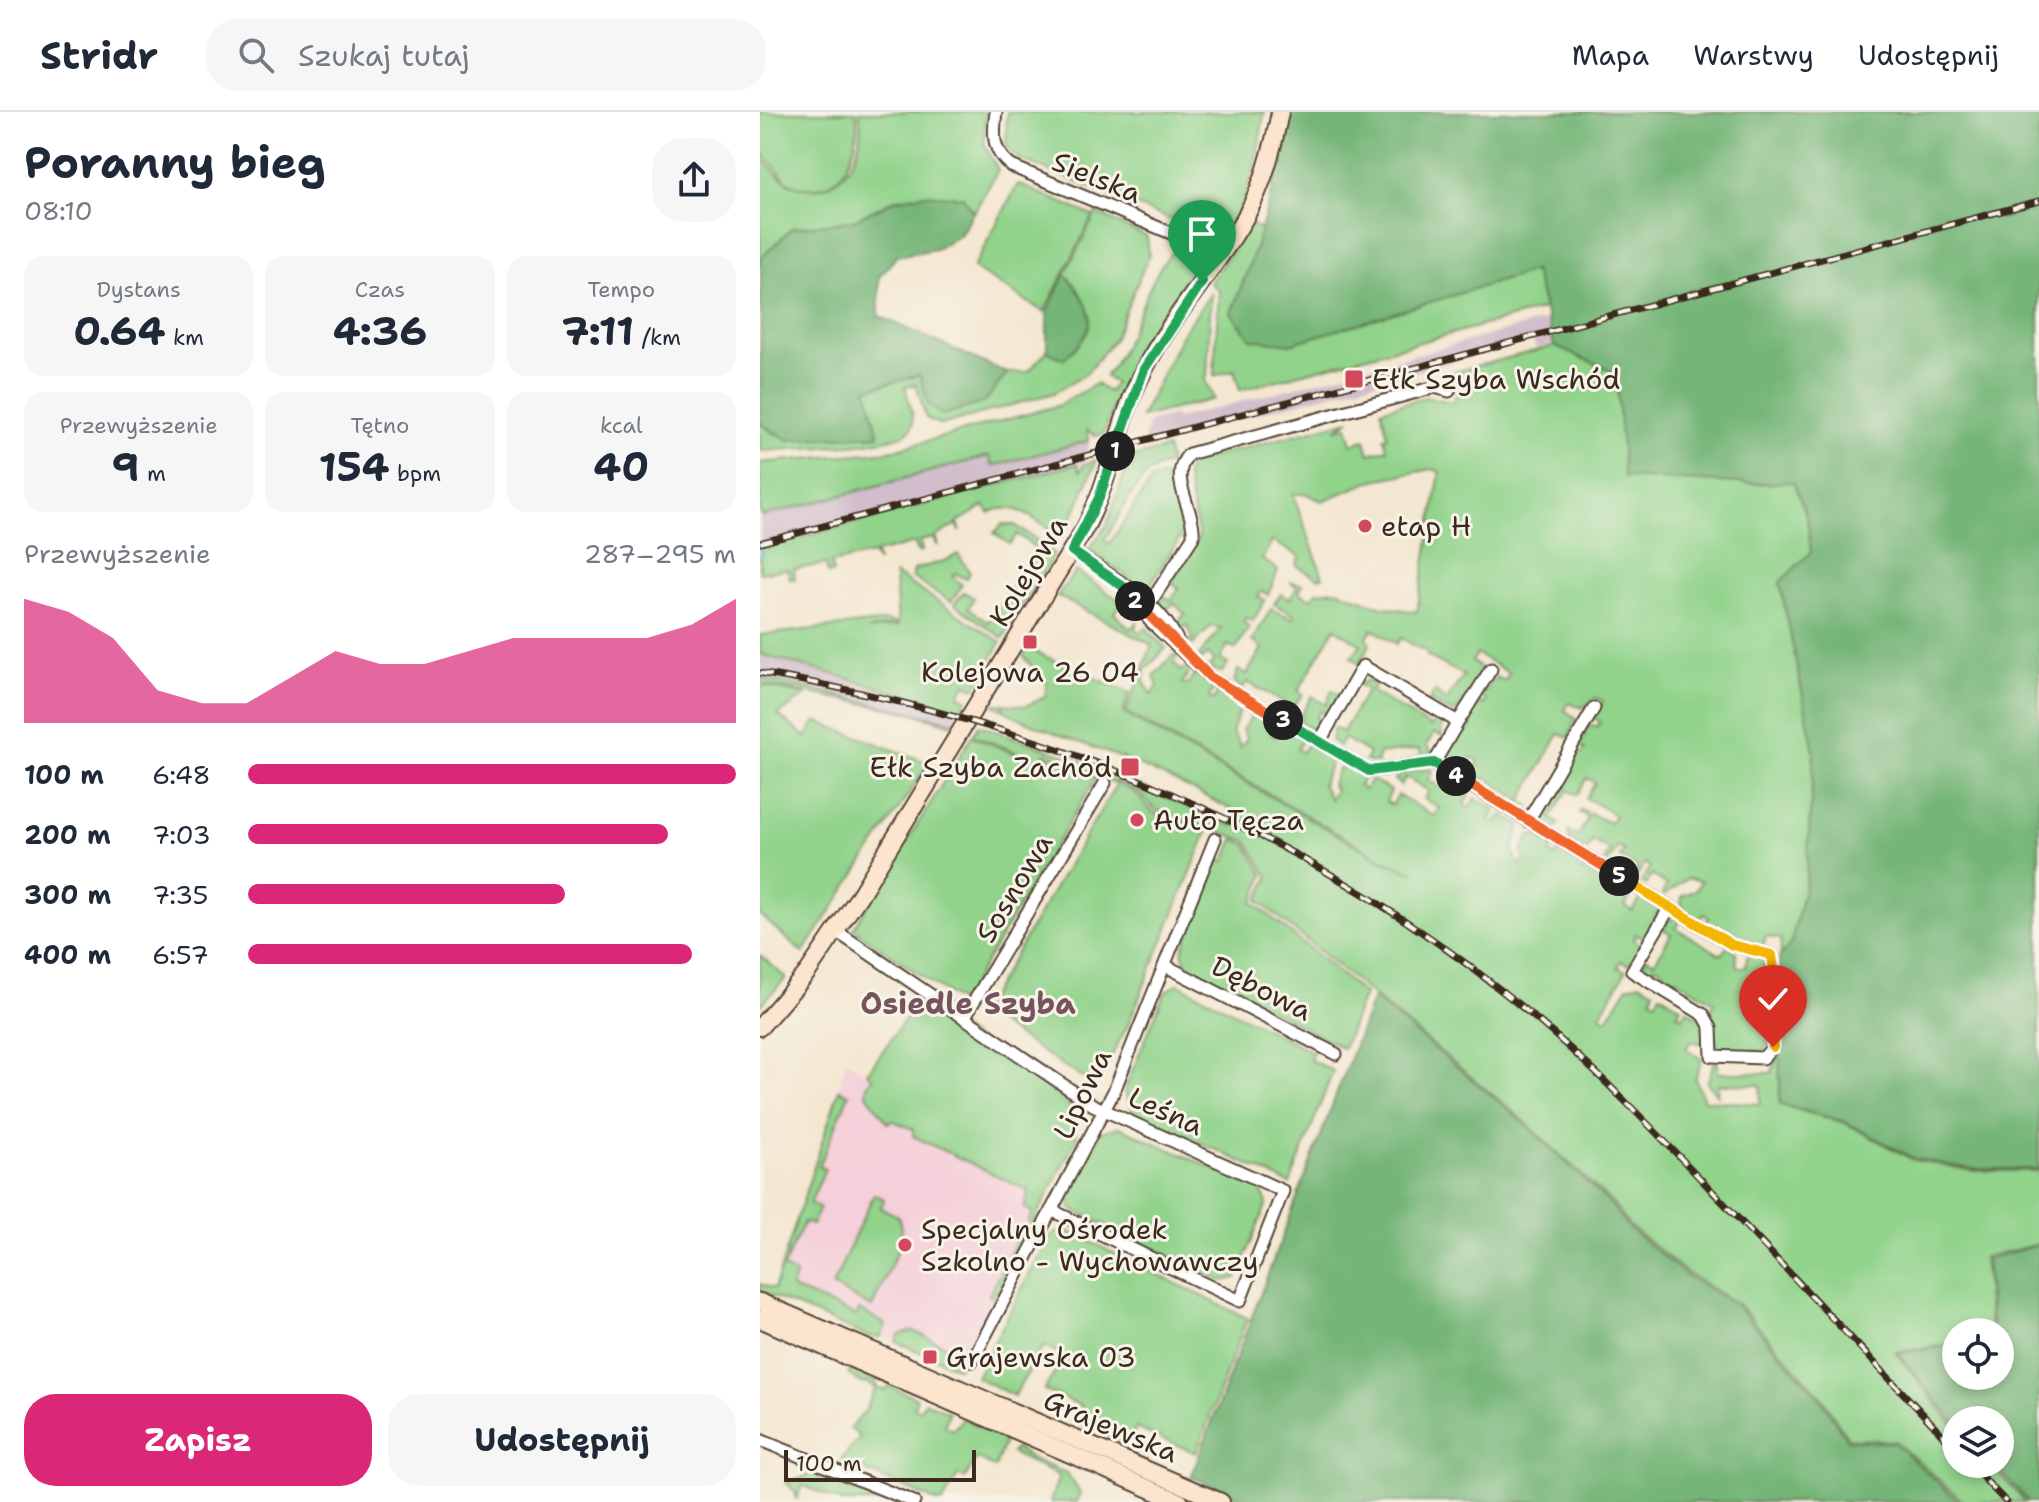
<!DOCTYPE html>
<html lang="pl">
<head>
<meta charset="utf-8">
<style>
	:root { --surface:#fff; --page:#f6f6f7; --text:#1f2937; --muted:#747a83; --line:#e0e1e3; --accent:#db2777 }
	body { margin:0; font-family:"Shantell Sans",sans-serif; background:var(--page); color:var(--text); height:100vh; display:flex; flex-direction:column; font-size:30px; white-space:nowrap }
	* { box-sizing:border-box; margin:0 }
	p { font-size:26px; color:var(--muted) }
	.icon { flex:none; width:44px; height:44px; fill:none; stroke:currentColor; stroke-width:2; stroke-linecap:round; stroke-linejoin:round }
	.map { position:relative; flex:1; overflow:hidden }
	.sheet { display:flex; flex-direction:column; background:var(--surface); width:760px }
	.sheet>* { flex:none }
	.tools { position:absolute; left:1182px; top:1206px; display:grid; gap:16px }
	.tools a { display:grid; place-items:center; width:72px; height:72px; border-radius:50%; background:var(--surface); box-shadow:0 4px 12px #0003; font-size:40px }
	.scale { position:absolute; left:24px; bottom:20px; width:192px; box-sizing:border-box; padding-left:8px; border:4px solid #3b2a1e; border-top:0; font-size:22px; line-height:28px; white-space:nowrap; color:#3b2a1e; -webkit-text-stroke:6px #f7f3e8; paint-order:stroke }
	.pin { position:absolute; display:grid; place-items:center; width:68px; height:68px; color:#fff; margin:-82px -34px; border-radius:50% 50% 50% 0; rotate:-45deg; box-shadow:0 0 8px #0007 }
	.pin .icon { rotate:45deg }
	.km { position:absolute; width:40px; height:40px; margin:-20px; border-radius:50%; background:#222; color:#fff; font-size:22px; line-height:40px; text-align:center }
	.round { display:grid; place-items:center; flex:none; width:84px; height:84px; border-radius:32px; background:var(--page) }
	.summary { display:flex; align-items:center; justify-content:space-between; height:136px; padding:0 24px }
	h1 { font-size:44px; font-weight:700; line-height:60px }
	.metrics { display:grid; grid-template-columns:repeat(3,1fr); gap:12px; height:136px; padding:8px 24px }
	.metrics div { display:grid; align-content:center; border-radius:20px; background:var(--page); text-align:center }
	.metrics b { font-size:40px; font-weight:700 }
	.metrics small { font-size:22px; font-weight:400 }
	.metrics p { font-size:22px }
	.chart { height:224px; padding:16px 24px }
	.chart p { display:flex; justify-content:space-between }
	.chart svg { width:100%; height:144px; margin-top:8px; fill:var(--accent); opacity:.7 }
	.button { display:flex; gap:16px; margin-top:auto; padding:16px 24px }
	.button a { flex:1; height:92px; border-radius:32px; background:var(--accent); color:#fff; font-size:32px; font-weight:700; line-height:92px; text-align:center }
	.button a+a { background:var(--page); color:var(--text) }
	ul { padding:0 24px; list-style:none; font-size:26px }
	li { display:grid; grid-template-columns:128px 96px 1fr; align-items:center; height:60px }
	li i { height:20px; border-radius:10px; background:var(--accent) }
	header { display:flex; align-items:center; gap:48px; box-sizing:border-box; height:112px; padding:0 40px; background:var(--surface); border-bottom:2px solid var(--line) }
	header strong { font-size:38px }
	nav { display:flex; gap:44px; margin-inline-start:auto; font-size:28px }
	.search { width:560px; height:72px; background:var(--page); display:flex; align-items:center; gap:20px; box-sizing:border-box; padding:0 28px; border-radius:32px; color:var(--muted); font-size:30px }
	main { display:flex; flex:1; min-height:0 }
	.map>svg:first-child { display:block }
	.built { fill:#f5cfd9 }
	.industrial { fill:#d1bdcb }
	.green { fill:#91d38b; stroke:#667e54; stroke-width:2 }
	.forest { fill:#74b577; stroke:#58704a; stroke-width:2 }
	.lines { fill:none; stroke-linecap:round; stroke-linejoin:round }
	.stream { stroke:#53add1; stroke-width:4 }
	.street-casing { stroke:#574639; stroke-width:15 }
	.secondary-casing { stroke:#574639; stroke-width:20 }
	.street { stroke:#fff; stroke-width:11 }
	.secondary { stroke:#fce5cf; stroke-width:16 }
	.rail-casing { stroke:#3b2a1e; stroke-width:7 }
	.rail { stroke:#f7f3e8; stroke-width:4; stroke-dasharray:12; stroke-linecap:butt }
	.split-1-casing { stroke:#fff; stroke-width:16 }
	.split-2-casing { stroke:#fff; stroke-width:16 }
	.split-3-casing { stroke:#fff; stroke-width:16 }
	.split-4-casing { stroke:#fff; stroke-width:16 }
	.split-5-casing { stroke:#fff; stroke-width:16 }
	.split-6-casing { stroke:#fff; stroke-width:16 }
	.split-7-casing { stroke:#fff; stroke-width:16 }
	.split-1 { stroke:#22a559; stroke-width:10 }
	.split-2 { stroke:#22a559; stroke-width:10 }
	.split-3 { stroke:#f0652b; stroke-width:10 }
	.split-4 { stroke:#22a559; stroke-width:10 }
	.split-5 { stroke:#f0652b; stroke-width:10 }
	.split-6 { stroke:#f5b400; stroke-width:10 }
	.split-7 { stroke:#f5b400; stroke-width:10 }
	.poi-dot { fill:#d1495b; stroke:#f7f3e8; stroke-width:3 }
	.labels { text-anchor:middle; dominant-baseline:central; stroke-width:6; stroke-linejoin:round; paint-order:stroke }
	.street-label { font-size:28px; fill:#3b2a1e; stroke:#f7f3e8 }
	.poi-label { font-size:28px; fill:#3b2a1e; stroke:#f7f3e8; text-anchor:start }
	.neighbourhood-label { font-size:30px; font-weight:bold; fill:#77545d; stroke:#f7f3e8 }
</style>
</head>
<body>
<header>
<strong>Stridr</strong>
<div class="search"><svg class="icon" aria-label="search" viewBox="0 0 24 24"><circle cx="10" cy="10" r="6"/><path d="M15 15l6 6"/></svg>Szukaj tutaj</div>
<nav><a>Mapa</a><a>Warstwy</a><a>Udostępnij</a></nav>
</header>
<main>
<section class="sheet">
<div class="summary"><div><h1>Poranny bieg</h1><p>08:10</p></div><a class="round"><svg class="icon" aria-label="share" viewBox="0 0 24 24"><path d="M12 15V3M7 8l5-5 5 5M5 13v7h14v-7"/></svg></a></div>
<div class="metrics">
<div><p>Dystans</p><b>0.64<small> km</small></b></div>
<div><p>Czas</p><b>4:36</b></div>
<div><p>Tempo</p><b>7:11<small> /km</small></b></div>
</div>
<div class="metrics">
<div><p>Przewyższenie</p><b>9<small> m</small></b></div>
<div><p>Tętno</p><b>154<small> bpm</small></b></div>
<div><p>kcal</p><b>40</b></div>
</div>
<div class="chart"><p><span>Przewyższenie</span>287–295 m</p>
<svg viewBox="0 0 160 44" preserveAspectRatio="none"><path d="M0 44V6L10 10L20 18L30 34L40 38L50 38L60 30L70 22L80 26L90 26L100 22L110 18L120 18L130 18L140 18L150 14L160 6V44z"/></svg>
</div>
<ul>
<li><b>100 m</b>6:48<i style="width:100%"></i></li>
<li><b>200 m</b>7:03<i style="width:86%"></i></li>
<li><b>300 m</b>7:35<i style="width:65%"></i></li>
<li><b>400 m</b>6:57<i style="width:91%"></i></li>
</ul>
<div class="button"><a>Zapisz</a><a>Udostępnij</a></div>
</section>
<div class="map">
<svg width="1279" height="1390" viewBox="0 0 1279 1390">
	<rect width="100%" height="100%" fill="#f7f3e8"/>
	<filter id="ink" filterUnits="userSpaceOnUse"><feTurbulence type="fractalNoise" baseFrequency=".0125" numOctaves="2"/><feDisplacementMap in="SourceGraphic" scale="16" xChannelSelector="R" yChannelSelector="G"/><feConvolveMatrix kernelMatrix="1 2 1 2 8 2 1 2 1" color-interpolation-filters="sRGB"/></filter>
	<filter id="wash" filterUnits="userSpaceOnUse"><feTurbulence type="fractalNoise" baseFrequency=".006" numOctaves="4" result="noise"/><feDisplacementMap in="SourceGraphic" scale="32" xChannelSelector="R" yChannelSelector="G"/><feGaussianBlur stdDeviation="1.8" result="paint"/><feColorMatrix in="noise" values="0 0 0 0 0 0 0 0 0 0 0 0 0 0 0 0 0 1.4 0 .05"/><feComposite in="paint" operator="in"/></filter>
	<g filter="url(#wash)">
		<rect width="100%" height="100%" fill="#f4e7d1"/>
		<path class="built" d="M87 948 286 1088 198 1256 14 1178Z"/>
		<path class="industrial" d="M785 208 792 232 776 237 773 228 404 326 405 330 382 336 389 310 415 303 416 307Z
			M330 328 324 350 0 436V400L4 403 229 344 233 354Z
			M0 542 95 571 200 598 195 610 0 566Z"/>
		<path class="green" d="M0 0H96C101 27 88 74 55 76 47 77 37 74 29 72L0 38Z
			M99 0H226L224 32 238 58 214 100 202 85 135 87 92 109 32 116 0 150V41C43 111 111 68 99 0Z
			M247 0H504C500 32 487 110 456 126L259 47 246 35Z
			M258 72 333 104 284 200 213 156Z
			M336 101 387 125 389 143 354 227 326 262 294 281 181 313 166 306 156 272 145 275C147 286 158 308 150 318 136 335 26 336 0 339V311L14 322 118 323 106 277 160 263 168 292 224 291 247 261 268 260 287 239 303 247 318 177 305 162Z
			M493 113 502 119 471 201 530 232 774 159 784 197 480 278 474 258 454 264 459 178 450 171 487 115Z
			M417 137 434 144 436 155C398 210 362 257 344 322L336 324 327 318 328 329 232 354 229 344 3 404 0 400V351L130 339 297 294 336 272 349 280 355 271 345 264C374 233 389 153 417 137Z
			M451 181 447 265 444 266 454 287 381 305 422 222Z
			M794 234 856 261 997 372 1033 369 1047 405 1051 440 1020 471 1054 639 1046 769 1031 831 1019 846 1020 993 1085 1011 1153 1048 1212 1059H1279V1132L1224 1145 1230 1220H1196V1232L1135 1240 1196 1317V1352H1229L1266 1390H1204L1135 1329 1088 1326 1061 1284 978 1192 927 1161 870 1114 852 1091 762 1007 498 788 509 765 487 729 395 698 378 679 357 668 354 671 286 641 281 650 213 623 219 613 330 652 472 714 479 701C442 683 408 665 369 649 322 630 276 617 232 592H243L244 597V592L266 594 285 585 287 572 263 544 268 537 370 581 363 601 625 750 655 761 626 749 366 600 392 533 297 484 316 459 363 491 354 501 370 517 378 509 375 516 379 521 386 516 406 536 385 558 384 570 392 582 398 574 394 564 412 544 418 543 414 551 421 559 429 553 432 556 422 571 427 573 436 561 454 575 449 586 454 588 459 578 479 589 481 595 472 620 481 635 487 627 482 618 493 602 516 612 511 622 515 625 521 615 543 627 537 637 542 640 548 631 569 643 572 648 562 672 570 687 575 679 572 672 578 657 589 654 605 663 599 674 604 678 611 667 631 679 626 690 632 693 638 683 674 704 679 696 664 687 669 679 646 665 641 673 635 668 639 661 669 657 673 659 668 668 685 678 690 670 710 682 704 693 709 696 715 686 736 698 730 708 735 711 742 702 760 713 753 739 760 754 765 747 762 739 770 724 776 723 794 733 790 741 795 745 801 737 821 748 817 757 822 760 827 752 869 777 871 784 865 794 872 799 882 785 899 798 885 827 876 822 873 828 881 833 869 853 861 849 858 855 866 859 840 903 847 907 868 874 880 871 894 879 891 886 896 889 900 882 921 895 917 902 923 905 927 898 943 909 945 932 931 929 926 937 942 947 935 967 944 988 1000 992 1001 973 958 972 957 983 947 971 954 950 958 951V961H1012L1017 945 1021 827 1006 824 1003 835 972 827 976 821 971 818 966 824 946 811 949 806 944 802 940 808 921 795 922 784 936 778 941 769 928 766 905 783 902 782 907 773 892 763 886 773 881 770 890 755 885 751 875 767 872 765 878 755 860 745 864 738 858 735 848 751 844 748 850 739 833 729 827 738 810 729 808 719 818 724 828 706 819 700 821 698 850 711 855 703 826 686 835 671 827 666 817 683 808 678 791 706 799 712 797 715 790 717 779 709V700L787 704 804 676 796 671 815 639 821 642 825 637 818 633 830 612 837 615 840 610 834 606 843 589 836 586 823 596 809 591 805 598 816 607 808 626 799 622 761 689 770 694 760 698 755 697 760 688 725 665 719 673 711 668 719 649 712 645 700 660 689 655 684 647 701 615 708 619 711 615 704 610 717 589 724 593 726 589 720 584 736 565 745 569 749 561 717 542 712 549 720 556C721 570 706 596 692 601L669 589 675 579 686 589 704 563 667 544 668 541 641 526 637 532 612 517 607 525 610 533 599 551 591 545 601 533 575 516 538 579 543 582 527 603 524 602 529 593 487 570 482 578 474 570 478 558 487 562 502 536 492 529 511 497 533 507 534 503 514 492 521 482 530 487 537 475 530 470 543 472 539 480 551 487 556 480 577 478 619 494 657 500 680 360 673 357 614 368 562 389 547 382H533L563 465 558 466 536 453 540 445 512 429 502 447 518 458 508 483 502 479 498 484 505 488 493 509 486 505 483 510 489 515 476 537 468 533 460 547 468 552 462 560 448 556 455 549 448 542 441 548 439 544 461 516 451 514 433 533H426L424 531 433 527 428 514 418 517 416 512 425 502 414 491 405 499 398 491 403 483 411 488 419 476 411 471 439 425 426 363 433 346 438 344 440 348 590 308 575 318 587 314 592 332 605 328 609 342 627 337 624 326 628 325 621 298 665 285 692 290 700 277 698 270 687 262Z
			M407 336 410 352C376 356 363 403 344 428L349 432 393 366 409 364 423 421 390 473 381 475 329 437 347 413 370 346Z
			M337 348 308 415 292 419C272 406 254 388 229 401L224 394 198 410 201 420 196 412 176 425 178 434 173 426 160 429 162 439 158 440 155 431 116 441 118 450 113 442 71 451 73 461 68 462 66 452 34 457 35 467H30L28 457 0 461V436L317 352 320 359 324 352Z
			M243 412 255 413 291 438 294 444 243 526 194 492 204 480 214 486 208 496 228 510 277 437 257 422 250 432 234 421Z
			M198 442 210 461 206 467 195 461 192 464 202 473 191 490 151 465 155 457 185 449Z
			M135 462 241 530 215 576 206 572 199 583 207 587 200 598 0 542V523L129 509 136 512 108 518 138 514Z
			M0 566 195 610 193 613 149 600 0 572Z
			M607 568 616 571 611 579 671 615 676 607 681 611 682 625 674 621 666 634 673 640 661 646 660 637 618 642V651L605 649 609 641 584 626 579 634 571 628 574 616 583 620 607 578 599 573Z
			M4 574 46 583 18 603 46 625 56 609 169 651 43 841 0 803V577Z
			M572 578 580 583 568 603 560 599 556 606 563 611 555 618 541 612 540 605 552 584 566 593Z
			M212 624 280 652 286 644 336 666 201 891 93 817Z
			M357 671 376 681 393 701 448 718 368 913 340 965 324 967 221 900Z
			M474 727 486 732 504 763 493 790 604 882 583 936 426 853 422 839 459 747 465 749Z
			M917 805 921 808 916 816 961 843 967 835 976 840 977 855H986L987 845 991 842 1007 846 1011 875H1001L1000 881 1010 882 1009 906H1000L999 912 1009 913V930L1003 939 960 937C953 927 948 901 954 890L915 867 910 875 907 872 911 864 895 854 890 863 883 857 886 845 895 850 911 822 903 817 909 808Z
			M0 843 26 866 0 894Z
			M418 872 553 940 550 948 573 959 530 1072 374 1000 364 979 405 880Z
			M159 888 308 990 317 1026 234 1186 229 1183 262 1116 267 1119 271 1112 268 1110 272 1100 264 1096 269 1079 153 1024V1017L131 1008 128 1011 106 981 107 973 113 966 107 961Z
			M79 978 89 982 59 1054 65 1057 50 1091 60 1096 52 1113 44 1110 23 1156 36 1162 31 1176 96 1204 99 1198 126 1213 120 1226 106 1224 0 1179V1172L14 1177Z
			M359 1015 500 1077 507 1091 477 1166 462 1169 311 1097 309 1087 340 1020Z
			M114 1082 124 1087 121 1096 138 1104 142 1119 139 1125 143 1127 112 1195 72 1174Z
			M304 1117 487 1206 436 1341 376 1316 368 1332 315 1309 322 1294 284 1278 305 1244 284 1234 254 1284 216 1265 289 1125Z
			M153 1219 199 1240 208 1236 198 1256 136 1230 139 1223Z
			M92 1258 117 1269V1276L124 1279 129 1274 157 1286 154 1295 159 1298 166 1290 189 1300 185 1314 193 1318 203 1306 245 1328 235 1356 217 1346 205 1367 198 1363 183 1390H178L81 1348 100 1325 90 1316 104 1301 116 1275 106 1270 103 1272 88 1262Z
			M256 1336 275 1349 307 1361 320 1381 317 1390H290L299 1364 251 1341Z
			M51 1357 117 1385 118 1390H82L42 1373 36 1388 35 1379 26 1371 47 1364Z"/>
		<path class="forest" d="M530 0H1279V1057H1212L1153 1046 1085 1010 1020 992 1019 846 1031 831 1046 769 1054 639 1020 470 1051 440 1047 405 1033 370 997 372 864 365 856 261 794 234 774 159 530 232 491 227 471 201C499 136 515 70 530 0Z
			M165 82 203 85 213 100 200 123 176 137 137 144 119 165V204L247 261 224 291 182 303 168 292 160 263 107 277 119 323 28 328 0 311 1 146 32 116 92 109 135 88Z
			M305 162C335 197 342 217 303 247L287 239V200Z
			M613 886 761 1008 851 1093 869 1116 926 1163 977 1194 1060 1286 1087 1328 1134 1331 1200 1390H490L431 1365Z
			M1279 1133V1390H1269L1233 1352H1240V1308H1196V1313L1138 1241 1196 1233V1264H1240V1220H1232L1226 1147Z"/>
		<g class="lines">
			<path class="stream" d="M0 443 2 442"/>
		</g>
	</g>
	<g filter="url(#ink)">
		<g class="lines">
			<g class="street-casing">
				<path id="street" d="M236 0C233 23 232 39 251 54L461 142
					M312 439C350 464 399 487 418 530
					M364 475 393 512 450 565 609 659 674 651 698 610 603 554 560 629
					M390 491 433 425C436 398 406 365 429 342L675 275 689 279
					M698 610 731 557
					M674 651 972 833 1012 843 1013 935 1003 946 952 944 951 916 944 903 872 859 910 795
					M768 709 834 596
					M76 819 333 993 523 1079 480 1189 291 1098
					M406 854 576 942
					M204 906 345 671
					M212 1249 354 979 455 727
					M0 1328 154 1390"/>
			</g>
			<g class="secondary-casing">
				<path id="secondary" d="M0 915 47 861 98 786 325 416C352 365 358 307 385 256 413 202 456 157 486 104 504 71 513 36 520 0
					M0 1190 461 1390
					M0 1207 420 1390"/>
			</g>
			<use href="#street" class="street"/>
			<use href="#secondary" class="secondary"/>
			<g class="rail-casing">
				<path id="rail" d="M0 431 1279 89
					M0 561C288 610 557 721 781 911 850 970 912 1037 974 1102 1048 1181 1122 1259 1196 1337
					M1210 1352 1246 1390"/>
			</g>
			<use href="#rail" class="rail"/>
		</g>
	</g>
	<g class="lines" filter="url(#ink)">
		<g class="split-1-casing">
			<path id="split-1" d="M355 339 384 257 442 170"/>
		</g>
		<g class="split-2-casing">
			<path id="split-2" d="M355 339 339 386 312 439 364 475 375 489"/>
		</g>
		<g class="split-3-casing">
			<path id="split-3" d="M375 489 450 565 523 608"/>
		</g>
		<g class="split-4-casing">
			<path id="split-4" d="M523 608 609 659 674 651 696 664"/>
		</g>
		<g class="split-5-casing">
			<path id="split-5" d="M696 664 859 764"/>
		</g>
		<g class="split-6-casing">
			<path id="split-6" d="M859 764 972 833 1012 843 1014 859"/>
		</g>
		<g class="split-7-casing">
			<path id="split-7" d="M1013 935 1014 859"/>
		</g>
		<use href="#split-1" class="split-1"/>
		<use href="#split-2" class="split-2"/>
		<use href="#split-3" class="split-3"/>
		<use href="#split-4" class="split-4"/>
		<use href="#split-5" class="split-5"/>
		<use href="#split-6" class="split-6"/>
		<use href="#split-7" class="split-7"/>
	</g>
	<g class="poi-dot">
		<rect x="584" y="257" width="20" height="20" rx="4"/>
		<circle cx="605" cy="414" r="8"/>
		<rect x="262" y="522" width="16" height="16" rx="4"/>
		<rect x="360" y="645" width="20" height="20" rx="4"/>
		<circle cx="377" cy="708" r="8"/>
		<circle cx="145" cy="1133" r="8"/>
		<rect x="162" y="1237" width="16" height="16" rx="4"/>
	</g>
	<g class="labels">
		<g class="street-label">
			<text transform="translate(337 65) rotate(22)">Sielska</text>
			<text transform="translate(268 459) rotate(-59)">Kolejowa</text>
			<text transform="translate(254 776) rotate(-59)">Sosnowa</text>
			<text transform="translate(502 876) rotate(27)">Dębowa</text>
			<text transform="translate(322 982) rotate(-64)">Lipowa</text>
			<text transform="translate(406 999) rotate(24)">Leśna</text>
			<text transform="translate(351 1314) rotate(23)">Grajewska</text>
		</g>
		<g class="poi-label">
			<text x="612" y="267">Ełk Szyba Wschód</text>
			<text x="621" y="414">etap H</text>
			<text x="270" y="560" text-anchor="middle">Kolejowa 26 04</text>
			<text x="352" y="655" text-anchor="end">Ełk Szyba Zachód</text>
			<text x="393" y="708">Auto Tęcza</text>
			<text x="161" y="1117">Specjalny Ośrodek<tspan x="161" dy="32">Szkolno - Wychowawczy</tspan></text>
			<text x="186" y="1245">Grajewska 03</text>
		</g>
		<g class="neighbourhood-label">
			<text x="208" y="891">Osiedle Szyba</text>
		</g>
	</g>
</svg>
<div class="tools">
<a><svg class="icon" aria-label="locate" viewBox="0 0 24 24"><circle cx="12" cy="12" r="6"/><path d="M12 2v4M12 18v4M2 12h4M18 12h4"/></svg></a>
<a><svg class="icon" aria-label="layers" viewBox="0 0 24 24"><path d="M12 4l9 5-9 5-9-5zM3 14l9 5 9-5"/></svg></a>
</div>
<div class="scale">100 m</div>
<div class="pin" style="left:442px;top:170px;background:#1e9e55"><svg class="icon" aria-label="arrive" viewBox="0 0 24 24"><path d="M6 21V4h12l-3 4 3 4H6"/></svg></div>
<div class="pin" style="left:1013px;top:935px;background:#d93025"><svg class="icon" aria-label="check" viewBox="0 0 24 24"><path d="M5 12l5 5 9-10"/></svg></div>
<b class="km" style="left:355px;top:339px">1</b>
<b class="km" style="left:375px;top:489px">2</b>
<b class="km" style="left:523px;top:608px">3</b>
<b class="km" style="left:696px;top:664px">4</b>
<b class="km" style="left:859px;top:764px">5</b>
</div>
</main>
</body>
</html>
